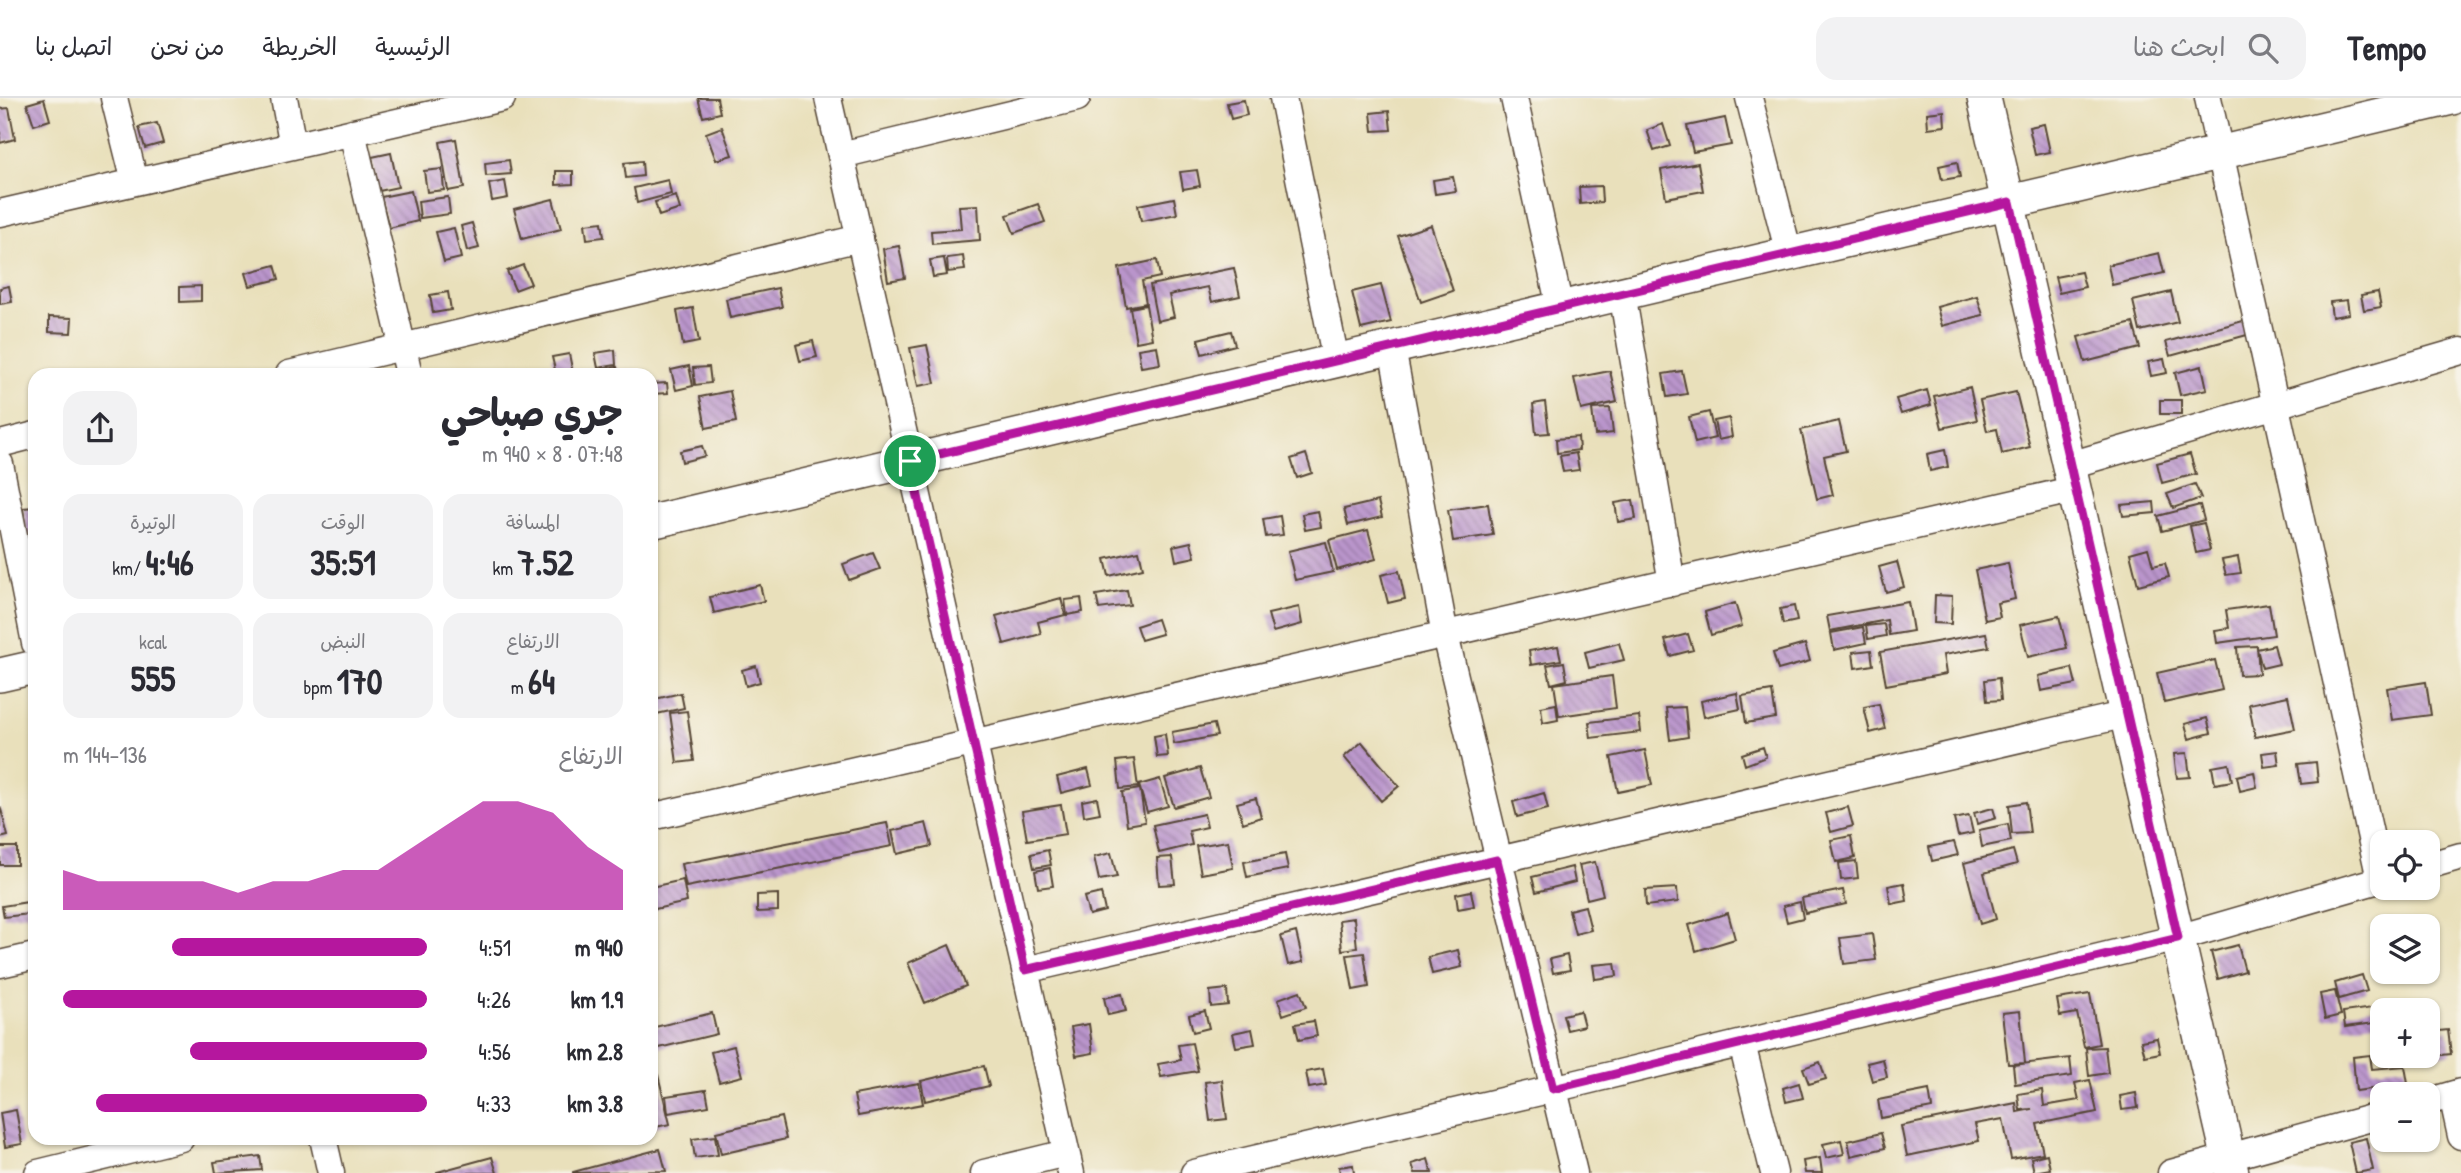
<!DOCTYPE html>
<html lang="ar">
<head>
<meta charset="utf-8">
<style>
	:root { --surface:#fff; --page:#f2f2f3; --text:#2b2b33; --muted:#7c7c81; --line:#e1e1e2; --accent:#b5179e }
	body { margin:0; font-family:"Patrick Hand","Playpen Sans Arabic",sans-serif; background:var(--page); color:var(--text); direction:rtl; height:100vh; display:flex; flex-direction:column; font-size:26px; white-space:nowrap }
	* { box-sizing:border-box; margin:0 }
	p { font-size:23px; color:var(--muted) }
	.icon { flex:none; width:38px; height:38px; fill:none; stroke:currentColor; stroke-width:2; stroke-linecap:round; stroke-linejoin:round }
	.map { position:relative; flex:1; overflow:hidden; direction:ltr }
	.details { position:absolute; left:28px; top:270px; width:630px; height:777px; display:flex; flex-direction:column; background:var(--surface); border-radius:21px; box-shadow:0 2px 5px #0004; direction:rtl }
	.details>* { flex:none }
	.buttons { position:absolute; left:2370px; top:732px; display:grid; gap:14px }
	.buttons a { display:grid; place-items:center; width:70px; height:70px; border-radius:14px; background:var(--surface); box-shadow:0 2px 5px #0004; font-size:35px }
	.pin { position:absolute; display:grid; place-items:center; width:60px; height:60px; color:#fff; margin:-30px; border:4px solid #fff; border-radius:50%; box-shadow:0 2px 7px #0007 }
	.round { display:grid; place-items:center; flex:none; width:74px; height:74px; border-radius:21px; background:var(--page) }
	.headline { display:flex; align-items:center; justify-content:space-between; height:119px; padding:0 35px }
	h1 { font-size:38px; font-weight:700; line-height:52px }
	.metrics { display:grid; grid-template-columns:repeat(3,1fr); gap:10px; height:119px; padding:7px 35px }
	.metrics div { display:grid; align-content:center; border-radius:18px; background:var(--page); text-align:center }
	.metrics b { font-size:35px; font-weight:700 }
	.metrics small { font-size:19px; font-weight:400 }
	.metrics p { font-size:19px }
	.chart { height:196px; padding:14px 35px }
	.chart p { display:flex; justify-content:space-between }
	.chart svg { width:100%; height:126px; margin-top:7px; fill:var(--accent); opacity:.7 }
	ul { padding:0 35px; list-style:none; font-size:23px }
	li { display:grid; grid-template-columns:112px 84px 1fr; align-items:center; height:52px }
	li i { height:18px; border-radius:9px; background:var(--accent) }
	header { display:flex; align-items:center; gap:42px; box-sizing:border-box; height:98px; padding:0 35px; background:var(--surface); border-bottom:2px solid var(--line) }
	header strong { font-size:33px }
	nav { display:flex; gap:38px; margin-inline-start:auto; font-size:24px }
	.search { width:490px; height:63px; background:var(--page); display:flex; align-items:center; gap:18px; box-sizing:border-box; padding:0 24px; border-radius:21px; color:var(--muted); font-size:26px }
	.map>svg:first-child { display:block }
	.building { fill:url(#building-back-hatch) }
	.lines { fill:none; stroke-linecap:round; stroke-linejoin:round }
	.minor-casing { stroke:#554536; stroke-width:29 }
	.tertiary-casing { stroke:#554536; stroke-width:36 }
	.minor { stroke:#fff; stroke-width:26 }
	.tertiary { stroke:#fff; stroke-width:33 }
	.route-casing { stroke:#fff; stroke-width:14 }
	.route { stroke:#b5179e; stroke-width:9 }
</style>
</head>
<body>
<header>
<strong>Tempo</strong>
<div class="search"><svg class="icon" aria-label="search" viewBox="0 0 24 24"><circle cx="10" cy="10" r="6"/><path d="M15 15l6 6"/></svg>ابحث هنا</div>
<nav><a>الرئيسية</a><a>الخريطة</a><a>من نحن</a><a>اتصل بنا</a></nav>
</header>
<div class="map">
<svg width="2461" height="1075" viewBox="0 0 2461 1075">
	<defs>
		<pattern id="building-back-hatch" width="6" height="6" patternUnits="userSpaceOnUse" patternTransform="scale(1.75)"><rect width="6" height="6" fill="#ba95cc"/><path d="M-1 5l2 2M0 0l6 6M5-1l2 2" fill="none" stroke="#987aa5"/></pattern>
	</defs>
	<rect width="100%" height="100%" fill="#f7f3e8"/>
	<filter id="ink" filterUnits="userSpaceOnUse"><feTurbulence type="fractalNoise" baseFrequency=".0143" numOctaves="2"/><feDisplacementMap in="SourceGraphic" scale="14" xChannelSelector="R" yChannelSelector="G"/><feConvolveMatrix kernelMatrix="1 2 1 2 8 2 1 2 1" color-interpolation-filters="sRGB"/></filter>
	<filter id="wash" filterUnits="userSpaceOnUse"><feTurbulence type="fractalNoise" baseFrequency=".00686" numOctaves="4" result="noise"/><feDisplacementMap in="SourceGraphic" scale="28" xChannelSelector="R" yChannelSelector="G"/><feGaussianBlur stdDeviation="1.57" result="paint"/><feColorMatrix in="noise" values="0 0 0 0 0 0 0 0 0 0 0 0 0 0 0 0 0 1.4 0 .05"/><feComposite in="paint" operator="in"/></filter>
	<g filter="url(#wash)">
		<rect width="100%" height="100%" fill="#e9e0bb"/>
		<g id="blocks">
			<path class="building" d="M698 0H717L720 15 703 19Z
				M44 1 50 22 34 27 27 6Z
				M1244 2 1247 17 1231 21 1227 5Z
				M9 10 15 41 0 45V11Z
				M1389 13 1391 32 1373 33 1371 15Z
				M1944 13 1945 28 1928 30 1927 15Z
				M1725 20 1731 47 1693 54 1687 28Z
				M157 25 163 45 145 50 139 29Z
				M1663 26 1670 48 1654 53 1647 32Z
				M2044 26 2050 54 2035 57 2029 29Z
				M722 29 732 57 716 62 706 35Z
				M456 41 464 90 448 93 440 44Z
				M391 55 398 89 379 93 372 59Z
				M509 62 511 76 486 78 485 65Z
				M642 63 643 78 626 80 624 65Z
				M1957 64 1960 79 1942 82 1939 68Z
				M1698 65 1703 93 1666 100 1661 72Z
				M442 71 444 92 427 94 424 73Z
				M1197 72 1200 88 1183 91 1180 74Z
				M556 73H573V86L556 87Z
				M1453 79 1456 93 1435 96 1433 82Z
				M668 82 671 96 637 105 634 90Z
				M505 83 508 100 492 103 489 86Z
				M1601 88 1602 104 1580 106 1579 89Z
				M411 93 418 123 389 130 381 99Z
				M676 98 680 111 659 118 655 104Z
				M448 99 450 116 420 120 418 103Z
				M1174 100 1177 116 1141 123 1138 107Z
				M553 101 561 131 522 141 514 111Z
				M1038 106 1045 124 1014 135 1007 117Z
				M978 107 980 142 932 146 931 133 961 131 959 108Z
				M602 124 604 139 587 141 585 126Z
				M472 125 479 150 467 153 461 128Z
				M1431 127 1453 193 1421 204 1398 138Z
				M454 130 461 160 444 164 436 134Z
				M899 148 905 180 888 183 883 151Z
				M2159 155 2164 175 2112 187 2108 167Z
				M963 158 965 172 948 174 947 160Z
				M944 160 947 177 933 179 930 162Z
				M1157 162 1160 179 1142 183 1146 205 1126 209 1119 170Z
				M275 167 279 181 250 188 246 175Z
				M523 167 531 186 515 192 507 173Z
				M1234 170 1240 198 1212 204 1208 189 1169 197 1174 219 1157 223 1150 187Z
				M2081 174 2085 189 2059 195 2055 179Z
				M1381 187 1391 224 1361 231 1352 194Z
				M9 188 12 204 0 206V190Z
				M201 188V203L180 204V189Z
				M778 190 782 209 730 220 726 201Z
				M448 194 451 212 433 215 430 197Z
				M2171 194 2178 224 2140 233 2133 203Z
				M2378 194 2381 209 2364 212 2361 197Z
				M1977 198 1983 217 1942 228 1937 209Z
				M2347 202 2349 216 2332 219 2330 204Z
				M1146 207 1152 241 1136 244 1130 210Z
				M693 210 699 244 683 247 677 213Z
				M49 219 72 220 71 235 49 234Z
				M2254 220 2258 234 2170 258 2166 244Z
				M2133 225 2140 250 2085 264 2078 239Z
				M1231 233 1235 247 1202 256 1198 241Z
				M813 243 817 259 800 263 796 247Z
				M927 247 935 285 918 288 910 250Z
				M1157 248 1160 266 1141 269 1138 251Z
				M615 252 616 267 598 270 595 255Z
				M569 256 573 275 556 276 552 259Z
				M2164 261 2167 275 2151 278 2148 264Z
				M689 268 693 288 676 292 671 272Z
				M2202 268 2207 291 2180 297 2175 275Z
				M617 269 619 276H603L602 272Z
				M709 269 711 285 695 287 693 270Z
				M1610 273 1617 304 1581 312 1574 280Z
				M1682 273 1687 296 1667 299 1663 276Z
				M667 285 668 295 651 296V286Z
				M1970 289 1977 322 1942 330 1934 298Z
				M1927 292 1931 307 1901 316 1896 301Z
				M730 293 736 324 706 330 700 299Z
				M2016 294 2030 349 2002 356 1997 331 1987 333 1980 302Z
				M2160 302H2181V316H2160Z
				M1545 304 1549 335 1536 336 1533 306Z
				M1610 310 1613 335 1595 337 1592 311Z
				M1709 314 1715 340 1695 345 1689 319Z
				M1729 320 1732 339 1718 342 1714 323Z
				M1839 323 1846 353 1824 358 1833 397 1817 401 1801 332Z
				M1578 339 1579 352 1557 355 1556 341Z
				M702 348 705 358 682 364 680 353Z
				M1945 352 1948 369 1930 373 1927 356Z
				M1576 355 1579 372 1563 374 1560 358Z
				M1306 356 1312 375 1297 380 1291 361Z
				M2190 356 2196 376 2162 385 2157 365Z
				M2195 386 2201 400 2173 410 2167 396Z
				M1633 402 1636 421 1618 424 1615 405Z
				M1378 403 1382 419 1348 427 1344 411Z
				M2154 404 2155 415 2123 418 2121 407Z
				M1488 406 1493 437 1453 443 1448 412Z
				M2200 407 2204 422 2162 433 2158 418Z
				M35 409V436L26 437 23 410Z
				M1318 413 1321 429 1305 432 1302 416Z
				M1280 418 1283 437 1266 439 1263 421Z
				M2204 425 2210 452 2196 455 2190 428Z
				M1368 432 1376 461 1337 472 1329 442Z
				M1191 444 1195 459 1176 463 1173 448Z
				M1326 444 1333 474 1295 482 1288 453Z
				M2148 450 2153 468 2165 465 2169 479 2138 487 2130 455Z
				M1139 453 1143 470 1109 478 1105 461Z
				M873 455 880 471 849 482 843 466Z
				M2238 459 2241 475 2226 477 2222 462Z
				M1897 464 1904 489 1886 494 1879 469Z
				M2008 465 2015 501 1997 505 2000 519 1985 522 1975 472Z
				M1399 473 1405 501 1388 505 1381 477Z
				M760 487 764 503 714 515 710 499Z
				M1127 492 1130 507 1099 511 1096 497Z
				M1935 497 1952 498 1951 526 1934 525Z
				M1061 500 1065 517 1038 524 1041 536 1004 546 996 518Z
				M1081 500 1083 514 1067 517 1065 502Z
				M1908 504 1913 533 1889 537 1887 522 1830 533 1827 518Z
				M1735 505 1742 528 1711 537 1705 514Z
				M2269 506 2274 537 2217 545 2215 532 2229 530 2226 512Z
				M1794 508 1797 523 1783 526 1780 511Z
				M1299 509 1302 526 1273 534 1268 516Z
				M2059 518 2067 550 2028 559 2020 527Z
				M1157 521 1162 536 1141 542 1136 528Z
				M1884 526 1886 538 1868 541 1866 528Z
				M1863 529 1866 545 1834 552 1831 535Z
				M1986 535 1989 549 1943 557 1946 576 1886 587 1880 554Z
				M1688 536 1693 552 1670 558 1665 542Z
				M1619 545 1624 562 1589 570 1585 554Z
				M1805 546 1810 563 1778 572 1773 555Z
				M2274 547 2279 566 2262 570 2257 551Z
				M1558 548 1561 562 1531 567 1529 553Z
				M2257 548 2259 576 2239 577 2237 549Z
				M1871 552 1873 567 1855 570 1853 554Z
				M2215 562 2222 592 2164 605 2157 575Z
				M1564 564 1567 582 1551 586 1547 567Z
				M756 568 760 584 746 588 742 572Z
				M2072 570 2076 586 2041 593 2038 578Z
				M1612 578 1616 610 1559 618 1554 586Z
				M1999 580 2001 602 1987 603 1985 582Z
				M2426 584 2431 617 2392 622 2387 590Z
				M1772 593 1776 620 1746 625 1742 598Z
				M681 595 684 610 652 617 651 602Z
				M1737 595 1740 611 1704 619 1701 603Z
				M2288 598 2295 631 2255 639 2249 606Z
				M1556 606 1558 622 1543 625 1541 609Z
				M1879 606 1885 631 1870 635 1864 609Z
				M1685 609 1688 639 1670 642 1666 610Z
				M687 613 694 663 677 665 670 615Z
				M1639 618 1641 634 1591 640 1589 624Z
				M2207 620 2211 635 2189 641 2185 626Z
				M1214 626 1217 638 1174 646 1172 634Z
				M1165 636 1168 658 1157 659 1154 638Z
				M1362 644 1399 688 1381 703 1344 659Z
				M1763 649 1766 659 1745 667 1742 656Z
				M1645 652 1652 687 1618 694 1611 659Z
				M2277 653 2279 667 2264 669 2262 655Z
				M2187 655 2190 679 2177 680 2174 656Z
				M1134 661 1138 689 1120 691 1117 663Z
				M2316 664 2318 684 2301 686 2298 666Z
				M2229 666 2232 683 2215 686 2212 669Z
				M1200 670 1209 699 1174 709 1165 680Z
				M1088 671 1092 687 1061 695 1057 679Z
				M2254 674 2257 689 2240 693 2237 678Z
				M1160 681 1168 708 1147 714 1139 687Z
				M1140 691 1145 724 1127 727 1122 694Z
				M1544 695 1548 711 1517 719 1513 704Z
				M1097 700 1100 715 1084 718 1082 703Z
				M1256 700 1261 719 1243 725 1237 705Z
				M2026 704 2030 735 2012 736 2009 707Z
				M1061 707 1066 736 1027 742 1022 713Z
				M1848 709 1853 728 1831 734 1826 715Z
				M1993 710 1996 720 1977 726 1974 715Z
				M1 711 8 738 0 740V712Z
				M1204 716 1207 729 1189 733 1192 747 1159 755 1153 727Z
				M1969 718 1973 735 1958 738 1954 721Z
				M887 725 892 748 686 789 681 766Z
				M926 725 932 748 897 756 892 733Z
				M2008 726 2011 743 1982 749 1979 732Z
				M1851 738 1855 760 1836 764 1831 742Z
				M1228 743 1233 770 1201 776 1196 748Z
				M1954 744 1958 757 1932 763 1929 749Z
				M0 749H17V767H0Z
				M1048 752 1051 767 1034 770 1031 756Z
				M2013 752 2017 766 1984 775 1996 821 1980 826 1964 765Z
				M1111 755 1117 779 1099 782 1094 759Z
				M1285 756 1288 771 1247 779 1244 764Z
				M1172 759 1175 786 1159 787 1157 760Z
				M1856 763 1858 780 1841 782 1839 765Z
				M1595 764 1603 797 1587 801 1579 767Z
				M1572 769 1575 784 1536 794 1532 779Z
				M1050 770 1053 788 1038 790 1035 773Z
				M683 782 687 804 655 811 651 789Z
				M1904 785 1907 803 1891 806 1888 788Z
				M1677 790 1678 804 1646 808 1645 792Z
				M1843 792 1846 806 1805 815 1802 800Z
				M1471 793 1474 808 1458 811 1456 796Z
				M1101 795 1105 813 1089 817 1084 799Z
				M778 796V813L757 814V797Z
				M28 804 29 816 4 819 2 808Z
				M1800 804 1803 820 1787 824 1783 808Z
				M1585 808 1591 832 1575 836 1569 812Z
				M1728 815 1735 841 1696 853 1689 827Z
				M1354 820 1357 850 1342 852 1339 822Z
				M1296 834 1303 864 1288 867 1281 838Z
				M1872 836 1876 862 1844 866 1840 840Z
				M949 847 966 888 925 905 908 865Z
				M2238 847 2245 873 2218 881 2211 854Z
				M1458 852 1462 869 1432 876 1428 859Z
				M1364 855 1369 889 1353 892 1347 857Z
				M1567 857 1570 872 1553 875 1550 861Z
				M1615 865 1617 878 1595 881 1593 867Z
				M2362 877 2367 893 2339 901 2335 885Z
				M1227 891 1228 907 1211 909 1210 893Z
				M1300 893 1306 909 1283 917 1278 901Z
				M2335 893 2341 917 2325 921 2320 896Z
				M1122 896 1126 913 1108 917 1104 900Z
				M2090 896 2099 946 2084 949 2077 915 2060 918 2057 901Z
				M2401 906 2402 912H2382V924L2345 929 2343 914Z
				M1205 913 1209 930 1193 934 1189 917Z
				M1580 913 1584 928 1567 932 1563 917Z
				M2020 913 2025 965 2008 966 2002 915Z
				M712 915 717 936 651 952V930Z
				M1314 923 1317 938 1299 942 1295 926Z
				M1089 926 1093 955 1076 958 1071 929Z
				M1252 931 1255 946 1236 949 1233 935Z
				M2448 932 2451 956 2432 958 2429 934Z
				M2157 940 2160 955 2145 958 2141 943Z
				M1192 945 1198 973 1161 979 1158 966 1181 962 1178 947Z
				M734 948 742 978 719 984 711 954Z
				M2105 949 2108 975 2089 978 2086 950Z
				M2370 957 2372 971 2405 968 2408 986 2356 993 2353 959Z
				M2070 960 2072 978 2015 986 2013 967Z
				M1883 961 1887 979 1872 983 1867 965Z
				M1820 964 1826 981 1809 986 1803 970Z
				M984 968 989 988 925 1003 921 983Z
				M1323 971 1326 987 1309 990 1306 974Z
				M658 977 670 1026 651 1030V979Z
				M1222 982 1227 1021 1210 1023 1205 984Z
				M2090 982 2097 1014 2037 1026 2043 1055 2011 1061 2003 1021 1975 1026 1979 1043 1907 1058 1901 1028 2016 1005 2017 1014 2032 1011 2020 1012 2018 996 2042 992 2044 1008 2079 1002 2075 985Z
				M919 985 923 1006 858 1018 854 997Z
				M1799 985 1803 1000 1786 1004 1783 990Z
				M706 992 709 1008 668 1015 666 998Z
				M1929 992 1932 1010 1881 1020 1878 1002Z
				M2136 995 2138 1010 2122 1012 2120 998Z
				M16 1012 22 1046 5 1049 0 1015Z
				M781 1019 786 1041 721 1056 716 1034Z
				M1881 1035 1885 1050 1851 1058 1848 1043Z
				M715 1038 718 1057 695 1060 692 1041Z
				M2366 1040 2373 1072 2356 1075 2349 1044Z
				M1841 1042 1844 1056 1826 1060 1823 1046Z
				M660 1051 666 1073 573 1075V1074Z
				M2047 1056 2050 1071 2034 1074 2031 1060Z
				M260 1058 262 1072 216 1075 214 1064Z
				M492 1059 497 1075H437V1074Z
				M1820 1060 1822 1075H1805L1803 1063Z
				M1428 1061 1432 1075H1415L1412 1066Z
				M1353 1067 1354 1075H1340L1339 1069Z"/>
		</g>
	</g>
	<g filter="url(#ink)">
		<use href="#blocks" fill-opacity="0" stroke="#554536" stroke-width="2"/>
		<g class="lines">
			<g class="minor-casing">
				<path id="minor" d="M114 0 135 84
					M284 0 293 48
					M828 0 1071 1075
					M1283 0 1336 263
					M1514 0 1560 210
					M1749 0 1789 156
					M2208 0 2380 781
					M352 34 409 276
					M841 57 1077 0
					M0 115 502 0
					M1622 195 1672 485
					M1392 250 1445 537 1574 1075
					M289 276 860 140
					M0 346 35 337
					M0 366 35 545
					M2070 367 2461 253
					M651 719 2076 391
					M2427 768 2461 758
					M0 866 35 858
					M1025 872 2127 616
					M1742 946 1774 1075
					M2452 997 2461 1038
					M2427 1004 2461 994
					M323 1040 331 1075
					M38 1075 181 1040
					M984 1075 1066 1055
					M1194 1075 1553 991 2178 840 2382 781
					M2171 1075 2382 1017"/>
			</g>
			<g class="tertiary-casing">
				<path id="tertiary" d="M1984 0 2232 1075
					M651 424 2452 0
					M0 577 35 569"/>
			</g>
			<use href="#minor" class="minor"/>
			<use href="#tertiary" class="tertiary"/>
		</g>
	</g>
	<g class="lines" filter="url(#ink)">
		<g class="route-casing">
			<path id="route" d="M2010 104 2178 840 1553 991 1497 762 1025 872 910 363Z"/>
		</g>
		<use href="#route" class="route"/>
	</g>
</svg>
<div class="buttons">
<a><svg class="icon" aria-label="locate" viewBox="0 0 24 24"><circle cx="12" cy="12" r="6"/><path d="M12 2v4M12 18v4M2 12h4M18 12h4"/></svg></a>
<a><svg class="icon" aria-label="layers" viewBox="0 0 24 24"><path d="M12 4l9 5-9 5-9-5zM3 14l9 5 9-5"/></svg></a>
<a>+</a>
<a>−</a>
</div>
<div class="pin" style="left:910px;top:363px;background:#1e9e55"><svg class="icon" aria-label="arrive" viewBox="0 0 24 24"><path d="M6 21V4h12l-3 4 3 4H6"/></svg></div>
<section class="details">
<div class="headline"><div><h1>جري صباحي</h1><p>07:48 · 8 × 940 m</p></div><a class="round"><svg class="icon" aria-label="share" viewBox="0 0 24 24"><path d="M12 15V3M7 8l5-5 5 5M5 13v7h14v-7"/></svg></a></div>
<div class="metrics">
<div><p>المسافة</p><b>7.52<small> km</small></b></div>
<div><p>الوقت</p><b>35:51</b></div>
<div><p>الوتيرة</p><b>4:46<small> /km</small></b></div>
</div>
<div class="metrics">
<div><p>الارتفاع</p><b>64<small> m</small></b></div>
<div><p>النبض</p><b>170<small> bpm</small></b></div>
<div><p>kcal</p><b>555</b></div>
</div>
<div class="chart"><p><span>الارتفاع</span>136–144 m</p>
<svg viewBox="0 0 160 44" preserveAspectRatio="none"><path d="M0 44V30L10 34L20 34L30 34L40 34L50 38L60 34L70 34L80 30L90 30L100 22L110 14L120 6L130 6L140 10L150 22L160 30V44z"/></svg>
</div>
<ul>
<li><b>940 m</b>4:51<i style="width:70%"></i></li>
<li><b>1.9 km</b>4:26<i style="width:100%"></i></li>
<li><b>2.8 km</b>4:56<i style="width:65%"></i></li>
<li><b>3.8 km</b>4:33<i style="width:91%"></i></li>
</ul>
</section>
</div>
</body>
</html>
